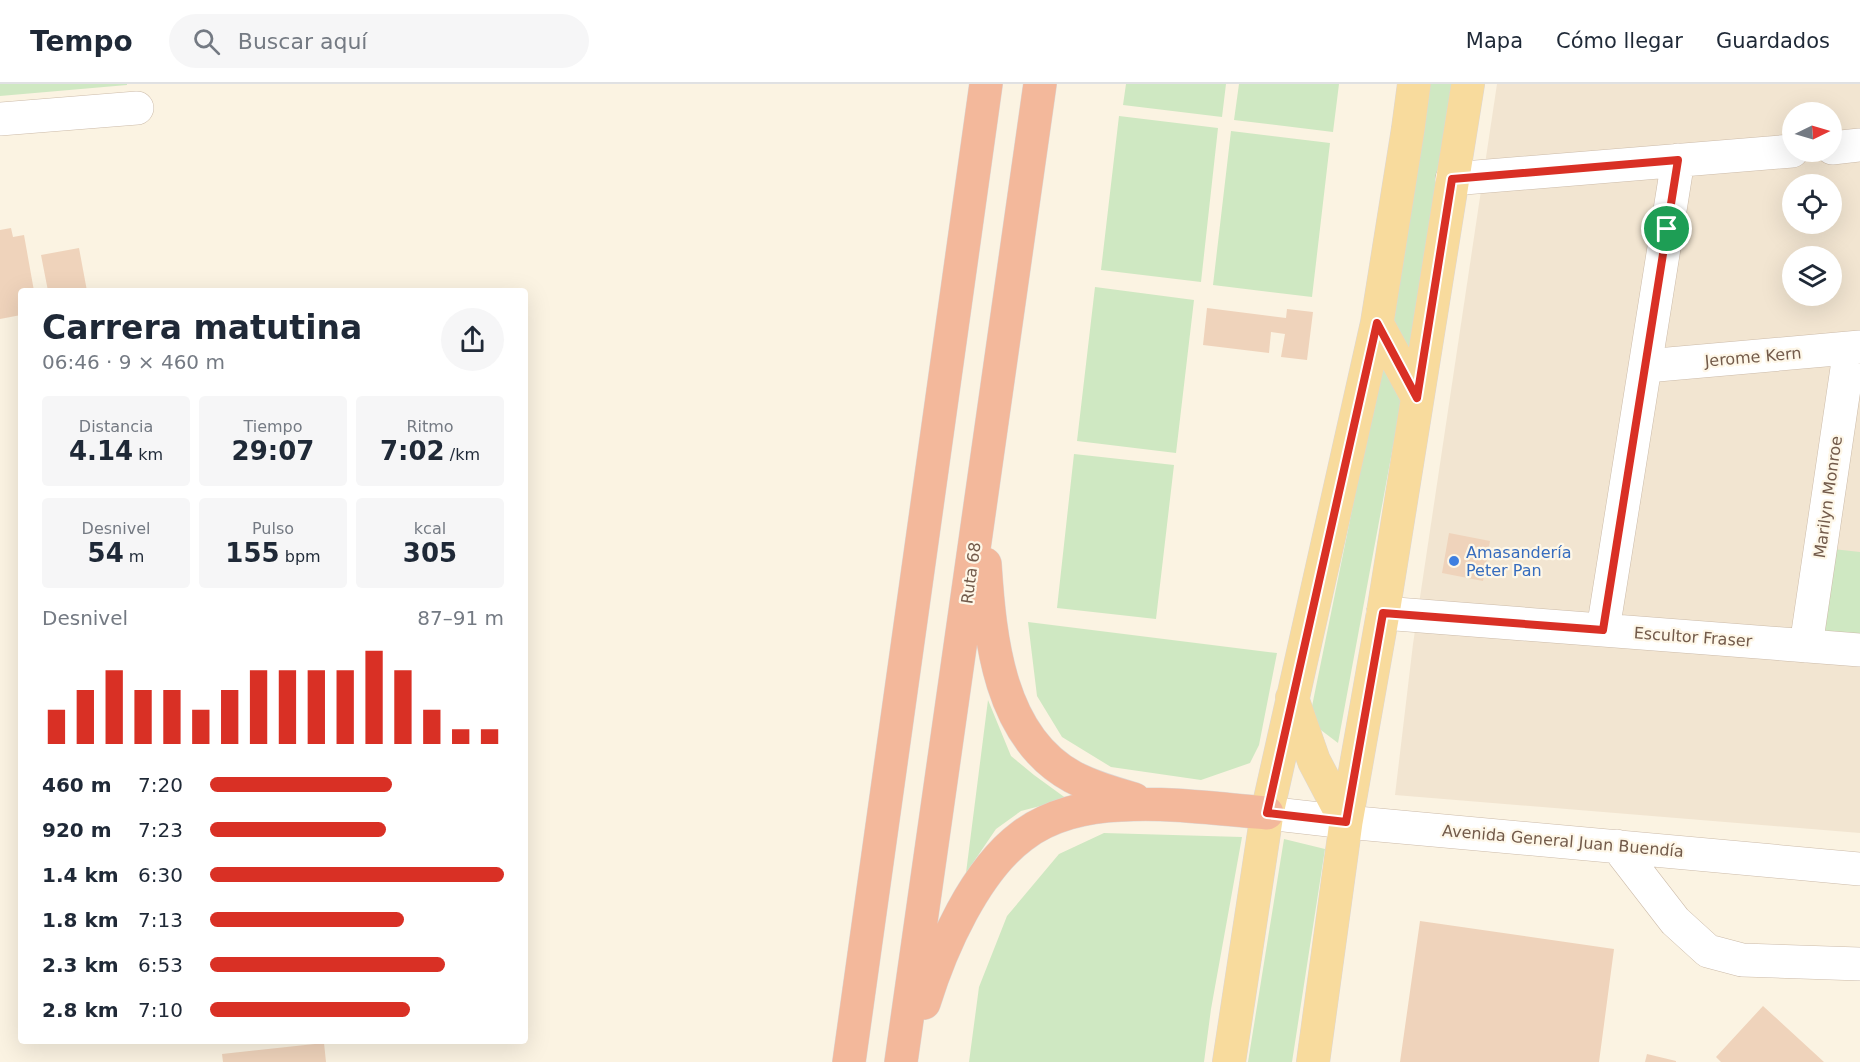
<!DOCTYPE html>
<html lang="es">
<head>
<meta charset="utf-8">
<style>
	:root { --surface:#fff; --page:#f6f6f7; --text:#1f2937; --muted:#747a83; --line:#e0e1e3; --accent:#d93025 }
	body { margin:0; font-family:"DejaVu Sans",sans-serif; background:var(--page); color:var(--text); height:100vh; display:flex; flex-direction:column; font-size:22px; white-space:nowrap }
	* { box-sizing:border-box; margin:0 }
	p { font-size:20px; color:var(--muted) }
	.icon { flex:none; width:33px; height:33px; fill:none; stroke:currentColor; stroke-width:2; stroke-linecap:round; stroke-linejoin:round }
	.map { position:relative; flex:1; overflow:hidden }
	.side { position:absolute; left:18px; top:204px; width:510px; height:756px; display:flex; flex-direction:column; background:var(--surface); border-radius:6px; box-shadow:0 6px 24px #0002 }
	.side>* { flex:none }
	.needle { width:39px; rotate:85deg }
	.controls { position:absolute; left:1782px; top:18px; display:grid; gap:12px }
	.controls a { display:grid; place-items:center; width:60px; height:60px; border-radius:50%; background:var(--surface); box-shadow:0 6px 24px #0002; font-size:30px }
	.pin { position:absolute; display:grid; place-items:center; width:51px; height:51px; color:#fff; margin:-26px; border:3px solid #fff; border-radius:50%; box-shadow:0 2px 6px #0007 }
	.round { display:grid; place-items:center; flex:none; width:63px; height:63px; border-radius:32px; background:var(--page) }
	.headline { display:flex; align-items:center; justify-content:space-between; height:102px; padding:0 24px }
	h1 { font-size:33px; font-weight:700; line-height:45px }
	.stats { display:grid; grid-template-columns:repeat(3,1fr); gap:9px; height:102px; padding:6px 24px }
	.stats div { display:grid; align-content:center; border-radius:6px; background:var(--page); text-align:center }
	.stats b { font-size:26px; font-weight:700 }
	.stats small { font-size:16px; font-weight:400 }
	.stats p { font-size:16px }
	.chart { height:168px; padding:12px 24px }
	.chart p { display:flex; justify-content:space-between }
	.chart svg { width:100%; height:108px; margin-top:6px; stroke:var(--accent); stroke-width:6 }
	ul { padding:0 24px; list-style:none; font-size:20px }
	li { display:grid; grid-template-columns:96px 72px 1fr; align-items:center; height:45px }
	li i { height:15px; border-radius:8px; background:var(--accent) }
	header { display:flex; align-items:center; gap:36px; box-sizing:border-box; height:84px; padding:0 30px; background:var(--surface); border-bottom:2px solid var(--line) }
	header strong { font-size:28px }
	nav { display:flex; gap:33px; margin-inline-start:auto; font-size:21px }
	.search { width:420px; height:54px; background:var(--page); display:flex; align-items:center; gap:15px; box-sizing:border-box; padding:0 21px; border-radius:33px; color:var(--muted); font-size:22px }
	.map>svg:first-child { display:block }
	.residential { fill:#f2e5d1; fill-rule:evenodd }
	.green { fill:#cfe8c2 }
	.building { fill:#efd3bb }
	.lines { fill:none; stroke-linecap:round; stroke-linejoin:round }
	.minor-casing { stroke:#ccbba9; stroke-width:34 }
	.major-casing { stroke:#ddd7d4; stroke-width:34 }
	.highway-casing { stroke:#ddd7d4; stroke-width:34 }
	.minor { stroke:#fff; stroke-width:33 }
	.major { stroke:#f8db9d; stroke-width:33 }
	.highway { stroke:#f3b89b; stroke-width:33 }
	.route-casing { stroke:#fff; stroke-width:12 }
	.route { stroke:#d93025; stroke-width:8 }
	.shop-dot { fill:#3f7fe0; stroke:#fef7e8; stroke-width:2 }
	.labels { text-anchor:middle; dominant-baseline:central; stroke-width:4.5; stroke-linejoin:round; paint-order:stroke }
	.street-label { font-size:16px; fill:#725a4a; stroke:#fef7e8 }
	.shop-label { font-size:16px; fill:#366cbe; stroke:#fef7e8; text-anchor:start }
</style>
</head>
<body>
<header>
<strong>Tempo</strong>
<div class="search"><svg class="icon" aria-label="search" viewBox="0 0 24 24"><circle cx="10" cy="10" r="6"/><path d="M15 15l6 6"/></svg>Buscar aquí</div>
<nav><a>Mapa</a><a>Cómo llegar</a><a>Guardados</a></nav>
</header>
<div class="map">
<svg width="1860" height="978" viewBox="0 0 1860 978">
	<rect width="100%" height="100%" fill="#fbf3e2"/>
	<path class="residential" d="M1497 0H1860V749L1395 711 1413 560ZM1792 28H1832V68H1792ZM1792 100H1832V140H1792ZM1792 172H1832V212H1792Z"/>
	<path class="green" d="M0 0H127V1L0 12Z
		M1126 0H1226L1222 33 1123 21Z
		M1239 0H1339L1333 48 1234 36Z
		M1428 0H1453L1414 249 1338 659 1309 637 1391 235Z
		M1119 32 1218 44 1201 198 1101 186Z
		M1231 47 1330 59 1312 213 1213 201Z
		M1095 203 1194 216 1176 369 1077 357Z
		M1074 370 1174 381 1156 535 1057 524Z
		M1833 465 1860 468V552L1824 548Z
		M1028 538 1277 569 1259 661 1250 679 1201 696 1111 683 1062 653 1037 612Z
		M988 616 1011 672 1034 691 1067 715 1021 727 996 745 966 789Z
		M1104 749 1242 753 1211 925 1204 978H969L979 903 1007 832 1059 770Z
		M1284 755 1325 765 1292 978H1248Z"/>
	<path class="building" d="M11 144 13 153 24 151 34 207H21V231L0 235V146Z
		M79 164 87 207H48L41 171Z
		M1207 224 1286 234 1287 225 1313 228 1307 276 1281 273 1285 250 1271 248 1269 269 1203 261Z
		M1449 449 1490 457 1483 497 1442 489Z
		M1420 837 1614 865 1599 978H1400Z
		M1763 922 1824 978H1721L1716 973Z
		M324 959 326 978H223L222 970Z
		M1647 970 1676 977V978H1645Z"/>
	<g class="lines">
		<g class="minor-casing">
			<path id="minor" d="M0 35 137 24
				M1832 64 1860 61
				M1452 95 1792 67
				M1646 282 1860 263
				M1383 529 1860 566
				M1603 546 1678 76
				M1806 562 1850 264
				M1267 729 1346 738 1860 785
				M1617 762 1675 837 1708 867 1742 876 1860 880"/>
		</g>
		<g class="major-casing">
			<path id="major" d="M1377 239 1417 313
				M1292 614 1314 677 1346 738
				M1229 978 1267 729 1377 239 1408 45 1414 0
				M1313 978 1346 738 1383 529 1468 0"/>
		</g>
		<g class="highway-casing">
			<path id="highway" d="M985 480C990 555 999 653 1073 693 1092 703 1113 709 1134 715
				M924 919C941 864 975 787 1022 752 1049 731 1087 722 1121 721 1169 718 1218 725 1267 729
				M849 978 986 0
				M901 978 1040 0"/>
		</g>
		<use href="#minor" class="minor"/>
		<use href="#major" class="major"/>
		<use href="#highway" class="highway"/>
	</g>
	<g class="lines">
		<g class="route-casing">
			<path id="route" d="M1678 76 1603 546 1383 529 1346 738 1267 729 1377 239 1417 314 1452 95Z"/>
		</g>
		<use href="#route" class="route"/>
	</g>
	<circle class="shop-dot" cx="1454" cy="477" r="6"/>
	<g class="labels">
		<g class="street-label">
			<text transform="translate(1753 273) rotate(-5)">Jerome Kern</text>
			<text transform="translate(1828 413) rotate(-82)">Marilyn Monroe</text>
			<text transform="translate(971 489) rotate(-82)">Ruta 68</text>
			<text transform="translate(1693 553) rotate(4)">Escultor Fraser</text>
			<text transform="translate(1563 757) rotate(5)">Avenida General Juan Buendía</text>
		</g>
		<g class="shop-label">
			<text x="1466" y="468">Amasandería<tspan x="1466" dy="18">Peter Pan</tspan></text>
		</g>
	</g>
</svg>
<div class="controls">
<a><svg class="needle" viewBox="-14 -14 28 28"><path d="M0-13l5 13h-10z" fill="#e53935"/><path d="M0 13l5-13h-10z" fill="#747a83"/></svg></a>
<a><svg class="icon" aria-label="locate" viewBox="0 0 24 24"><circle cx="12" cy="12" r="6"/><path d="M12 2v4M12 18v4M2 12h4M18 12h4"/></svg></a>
<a><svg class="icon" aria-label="layers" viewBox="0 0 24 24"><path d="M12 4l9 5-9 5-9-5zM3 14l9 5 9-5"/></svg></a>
</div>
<div class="pin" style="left:1667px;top:145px;background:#1e9e55"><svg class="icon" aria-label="arrive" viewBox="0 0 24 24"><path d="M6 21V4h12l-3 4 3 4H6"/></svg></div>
<section class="side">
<div class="headline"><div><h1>Carrera matutina</h1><p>06:46 · 9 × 460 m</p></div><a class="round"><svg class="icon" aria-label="share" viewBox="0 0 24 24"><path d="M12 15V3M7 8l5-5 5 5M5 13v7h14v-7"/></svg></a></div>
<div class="stats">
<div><p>Distancia</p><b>4.14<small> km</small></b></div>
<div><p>Tiempo</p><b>29:07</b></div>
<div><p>Ritmo</p><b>7:02<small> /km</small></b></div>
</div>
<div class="stats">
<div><p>Desnivel</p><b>54<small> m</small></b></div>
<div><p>Pulso</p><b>155<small> bpm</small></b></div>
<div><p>kcal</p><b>305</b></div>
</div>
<div class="chart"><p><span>Desnivel</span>87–91 m</p>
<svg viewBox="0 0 160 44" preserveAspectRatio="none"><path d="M5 44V30M15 44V22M25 44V14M35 44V22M45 44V22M55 44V30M65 44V22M75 44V14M85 44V14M95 44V14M105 44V14M115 44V6M125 44V14M135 44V30M145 44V38M155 44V38"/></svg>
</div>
<ul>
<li><b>460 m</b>7:20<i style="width:62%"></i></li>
<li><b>920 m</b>7:23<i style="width:60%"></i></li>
<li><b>1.4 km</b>6:30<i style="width:100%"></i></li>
<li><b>1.8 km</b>7:13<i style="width:66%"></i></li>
<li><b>2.3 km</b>6:53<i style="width:80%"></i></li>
<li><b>2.8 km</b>7:10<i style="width:68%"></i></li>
</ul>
</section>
</div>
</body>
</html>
